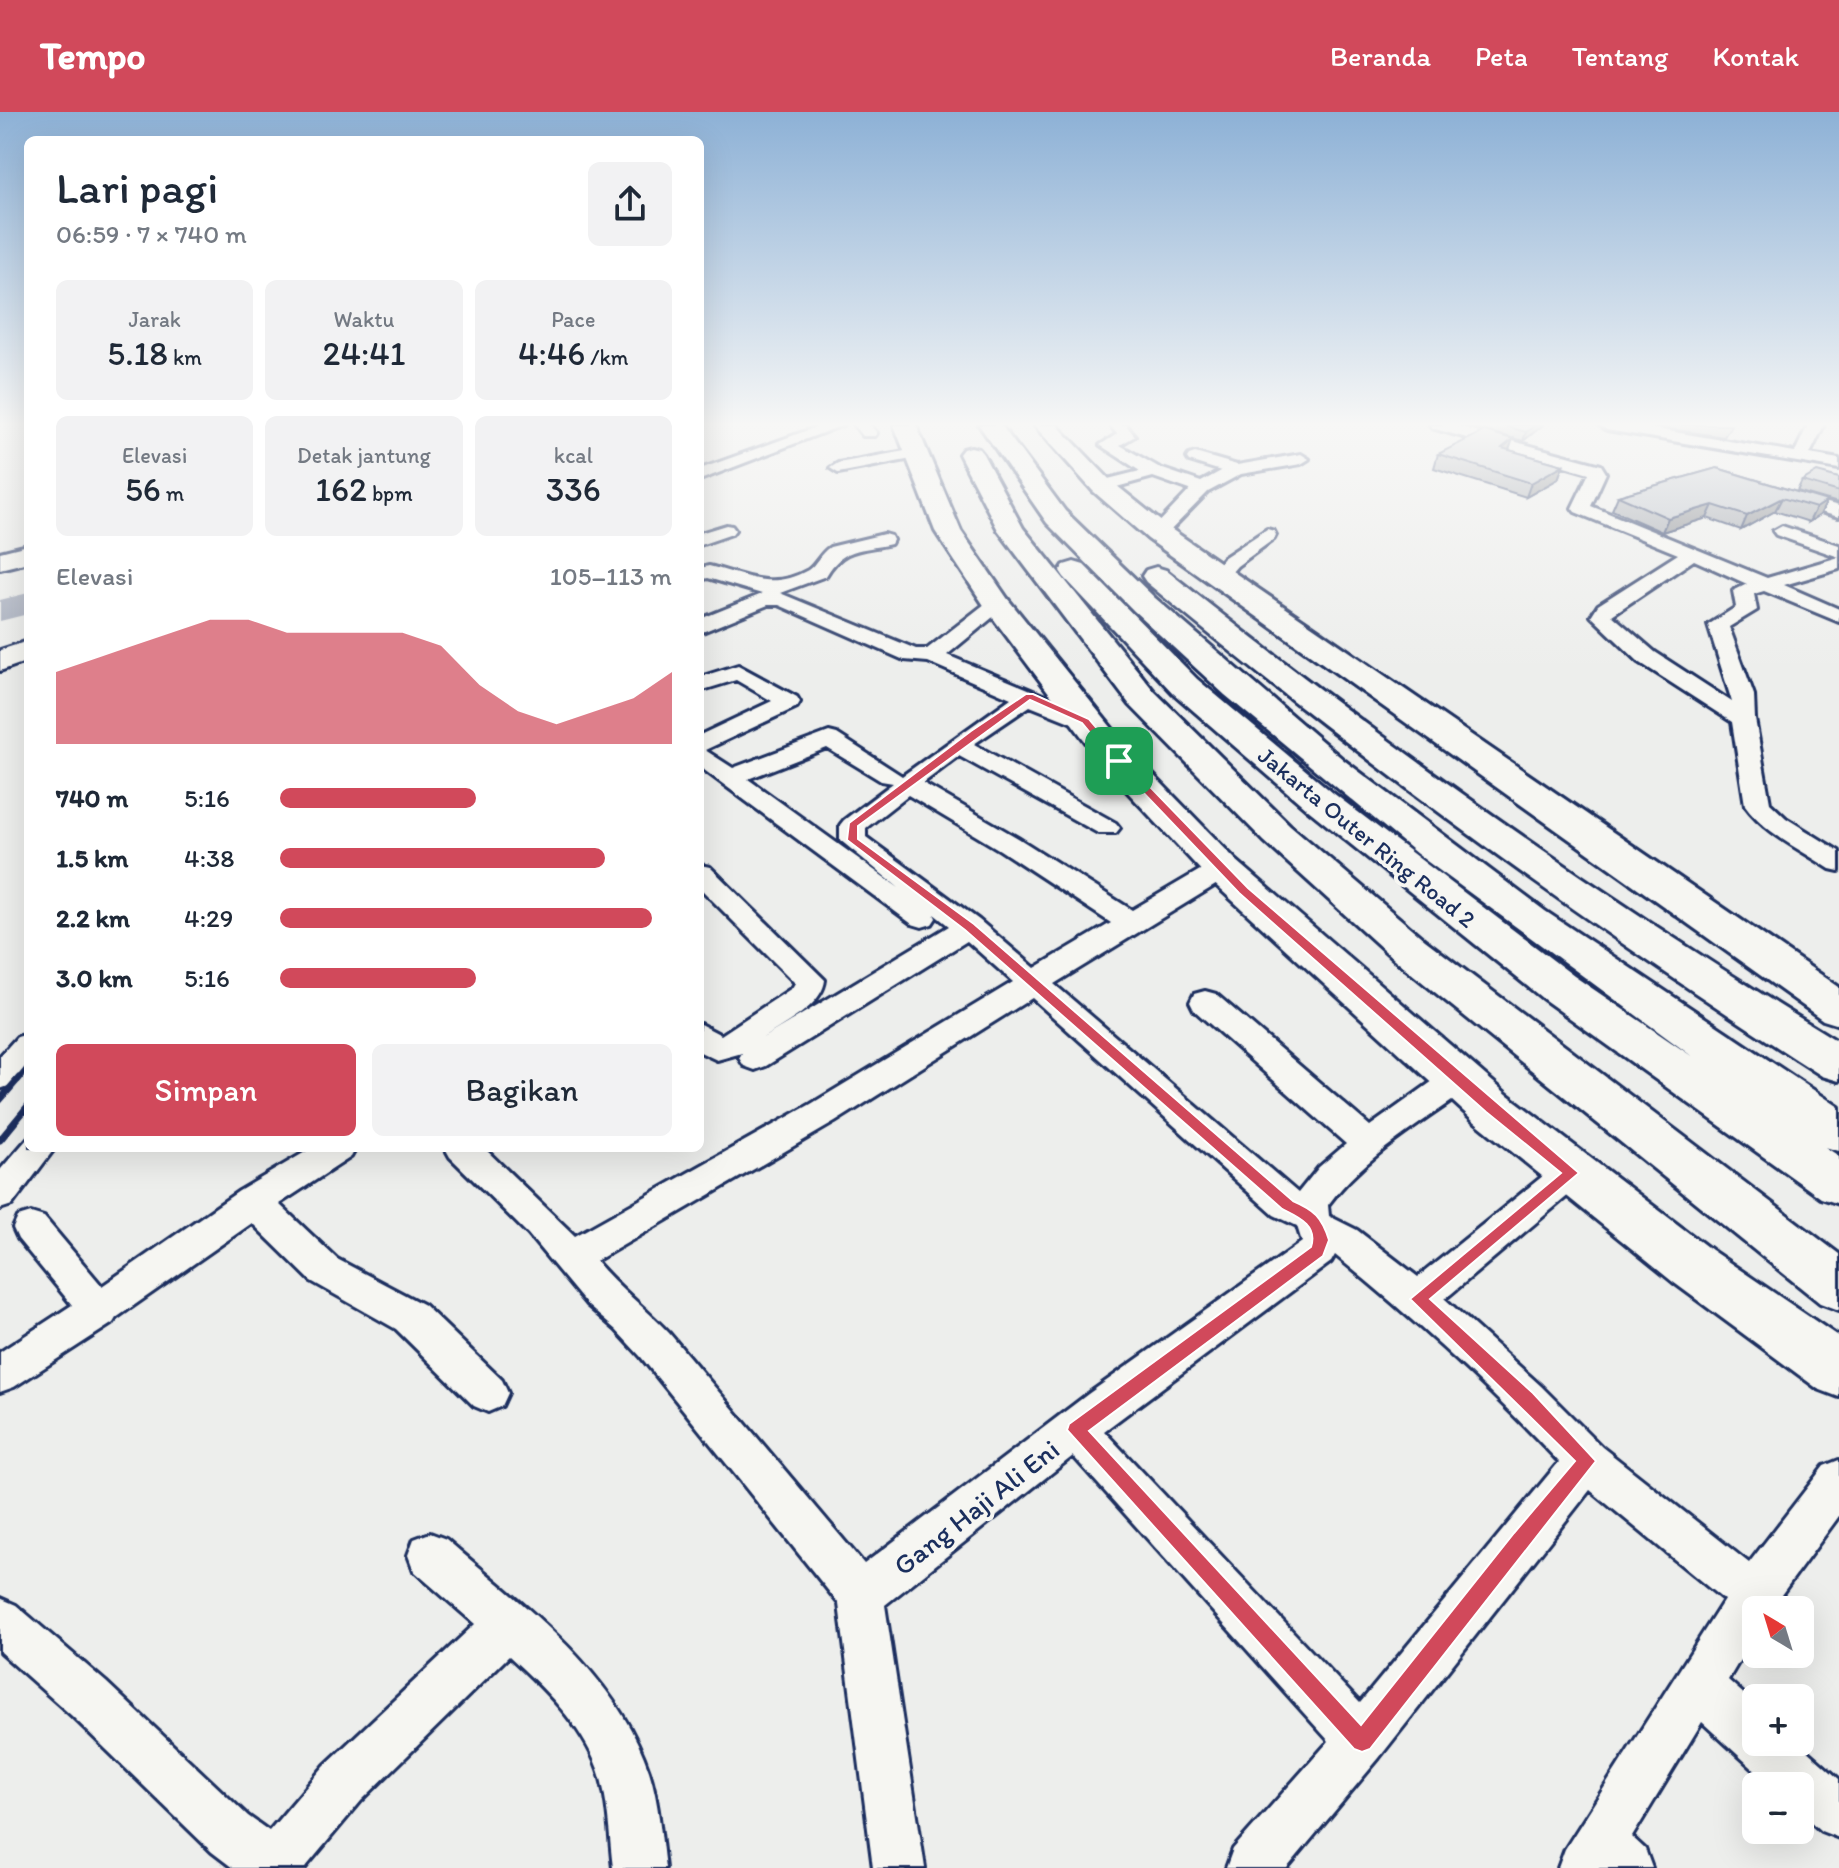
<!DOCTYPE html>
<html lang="id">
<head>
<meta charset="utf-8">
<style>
	:root { --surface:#fff; --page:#f2f2f3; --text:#1f2937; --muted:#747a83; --accent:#d1495b }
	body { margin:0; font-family:Itim,sans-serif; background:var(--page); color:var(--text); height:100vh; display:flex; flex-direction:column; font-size:30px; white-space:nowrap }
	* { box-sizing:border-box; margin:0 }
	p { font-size:26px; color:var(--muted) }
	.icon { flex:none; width:44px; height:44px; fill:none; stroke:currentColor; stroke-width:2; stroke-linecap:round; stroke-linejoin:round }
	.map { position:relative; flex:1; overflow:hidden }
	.side { position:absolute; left:24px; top:24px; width:680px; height:1016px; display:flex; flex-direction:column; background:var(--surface); border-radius:12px; box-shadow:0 8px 32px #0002 }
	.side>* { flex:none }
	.needle { width:52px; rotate:322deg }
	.tools { position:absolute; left:1742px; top:1484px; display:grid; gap:16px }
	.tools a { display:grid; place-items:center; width:72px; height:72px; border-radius:12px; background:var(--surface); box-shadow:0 8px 32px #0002; font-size:40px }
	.pin { position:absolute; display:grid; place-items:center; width:68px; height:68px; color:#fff; margin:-34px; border-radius:16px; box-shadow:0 4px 12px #0006 }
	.round { display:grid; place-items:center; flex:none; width:84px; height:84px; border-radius:12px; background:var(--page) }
	.head { display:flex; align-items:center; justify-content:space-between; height:136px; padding:0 32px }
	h1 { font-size:44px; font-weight:600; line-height:60px }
	.metrics { display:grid; grid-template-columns:repeat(3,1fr); gap:12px; height:136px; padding:8px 32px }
	.metrics div { display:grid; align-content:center; border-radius:12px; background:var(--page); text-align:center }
	.metrics b { font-size:34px; font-weight:600 }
	.metrics small { font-size:22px; font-weight:400 }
	.metrics p { font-size:22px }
	.chart { height:224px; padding:16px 32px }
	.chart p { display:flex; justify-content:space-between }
	.chart svg { width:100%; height:144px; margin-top:8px; fill:var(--accent); opacity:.7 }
	.button { display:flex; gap:16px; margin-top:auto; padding:16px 32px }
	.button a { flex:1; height:92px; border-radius:12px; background:var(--accent); color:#fff; font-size:32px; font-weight:600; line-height:92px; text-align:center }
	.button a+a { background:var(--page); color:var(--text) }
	ul { padding:0 32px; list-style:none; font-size:26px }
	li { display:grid; grid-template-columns:128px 96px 1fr; align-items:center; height:60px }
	li i { height:20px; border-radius:10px; background:var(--accent) }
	header { display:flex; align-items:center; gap:48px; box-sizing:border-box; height:112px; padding:0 40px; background:var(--accent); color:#fff }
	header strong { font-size:38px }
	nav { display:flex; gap:44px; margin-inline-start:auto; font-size:28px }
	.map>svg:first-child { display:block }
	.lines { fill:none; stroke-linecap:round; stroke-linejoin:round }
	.river { fill:#a5acbc; fill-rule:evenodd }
	.minor-casing { stroke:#1b2f5e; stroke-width:6 }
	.secondary-casing { stroke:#1b2f5e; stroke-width:6 }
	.primary-casing { stroke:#1b2f5e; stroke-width:6 }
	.trunk-casing { stroke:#1b2f5e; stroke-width:6 }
	.motorway-casing { stroke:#1b2f5e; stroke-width:6 }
	.minor { fill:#f6f6f2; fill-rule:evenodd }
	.secondary { fill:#f6f6f2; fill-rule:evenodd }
	.primary { fill:#f6f6f2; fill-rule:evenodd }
	.trunk { fill:#f6f6f2; fill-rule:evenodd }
	.motorway { fill:#f6f6f2; fill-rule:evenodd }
	.rail-far1 { stroke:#1b2f5e; stroke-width:6 }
	.rail { stroke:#1b2f5e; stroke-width:7 }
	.wall { fill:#9fa4ac; stroke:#1b2f5e; stroke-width:2 }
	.shaded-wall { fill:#82868c; stroke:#1b2f5e; stroke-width:2 }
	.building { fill:#b9bfc8; stroke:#1b2f5e; stroke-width:2 }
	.route { fill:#d1495b; stroke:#fff; stroke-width:2; fill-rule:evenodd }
	.labels { text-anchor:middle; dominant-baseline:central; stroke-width:8; stroke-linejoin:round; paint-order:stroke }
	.street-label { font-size:24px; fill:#1b2f5e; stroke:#f6f6f2 }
	.near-street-label { font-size:28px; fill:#1b2f5e; stroke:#f6f6f2 }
</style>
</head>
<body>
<header>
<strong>Tempo</strong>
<nav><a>Beranda</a><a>Peta</a><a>Tentang</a><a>Kontak</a></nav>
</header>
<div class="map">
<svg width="1839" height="1756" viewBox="0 0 1839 1756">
	<rect width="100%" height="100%" fill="#edeeec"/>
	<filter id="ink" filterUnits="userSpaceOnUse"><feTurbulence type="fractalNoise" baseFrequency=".0125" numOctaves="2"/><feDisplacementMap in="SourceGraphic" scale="16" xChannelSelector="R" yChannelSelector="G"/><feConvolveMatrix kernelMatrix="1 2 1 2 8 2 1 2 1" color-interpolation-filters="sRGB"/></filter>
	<g filter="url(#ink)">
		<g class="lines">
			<path class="river" d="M28 481V502L0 509V488Z"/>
			<g class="minor-casing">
				<path id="minor" d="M822 313H843L700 368V357Z
					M854 313H870L877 321 875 324H863Z
					M1110 313H1126L1135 324 1120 333 1160 356 1201 370 1221 359 1189 349 1187 346 1189 343 1195 341 1237 353 1301 342 1309 347 1301 352 1241 362 1208 380 1164 425 1158 427 1149 421 1190 378 1153 365 1102 379 1096 378 1093 374 1096 370 1140 359 1100 333 1117 322Z
					M1430 313H1454L1601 353 1606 361 1591 394 1767 466 1839 445V457L1784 473 1839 497V510L1764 479 1754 482 1757 498 1729 515 1754 583 1755 607 1770 691 1786 706 1839 739V759L1830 757C1801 738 1765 721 1745 693L1732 610 1639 550 1591 504 1598 493 1678 442 1575 400 1572 396 1589 361 1432 316ZM1694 448 1747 472 1733 479 1736 495 1708 513 1732 590 1655 540 1612 503Z
					M1599 313H1632L1795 340 1808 313H1824L1810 342 1839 347V357L1607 318Z
					M916 337 924 342 922 345 838 361 830 356 838 351Z
					M1783 379 1839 394V405L1777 388 1774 384Z
					M726 413 732 414 735 418 732 422 700 433V421Z
					M1782 414 1839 433V445L1776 423 1773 419Z
					M1267 417 1274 419 1276 423 1274 427 1237 454 1225 468H1211L1208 464 1223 446Z
					M884 422 891 424 893 428 891 432C860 439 843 435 826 464L780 481 916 537H927L990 488H1004L1007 492 1004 496 947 543 1093 604 1097 609 1093 614 1085 616 1030 594 974 632 1116 711 1120 716 1116 721H1098L959 644 923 671 1018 726 1132 798 1212 751 1222 749 1232 751 1235 757 1232 763 1054 872 1298 1081 1319 1055 1346 1032 1194 898 1190 890 1194 882 1205 879 1216 882 1370 1014 1447 959 1458 956 1469 959 1474 968 1469 977C1422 1011 1363 1045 1328 1093L1329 1104 1357 1118 1418 1165 1559 1051 1571 1047 1583 1051 1588 1061 1583 1071 1445 1187 1541 1274 1602 1335 1749 1451 1824 1354 1839 1348V1404L1770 1498H1756V1521L1728 1568 1756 1593V1630H1797L1839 1667V1726L1821 1719 1800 1700V1674H1772L1702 1610 1632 1725 1645 1737 1652 1756H1558L1565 1737 1724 1488 1590 1378 1379 1646 1287 1756H1226L1233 1737 1329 1629 1073 1344 885 1493 925 1756H873L839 1492 641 1245 616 1218 587 1193 528 1122 450 1045 445 1036H484L575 1124 811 992 1013 870 967 829 766 954 755 958 744 954 739 946 742 941 717 948 700 940V912L721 923 792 876 795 871 700 776V753L710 755 825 868C822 895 782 913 761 927L949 814 934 802 936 806 932 812 922 815 912 812 700 655V623L772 589 736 568 700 579V565L738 553 797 585 800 590 797 595 705 638 733 656 829 620 837 622 902 664 1011 586 928 550 904 548 779 493H768L700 521V507L762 482 708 466 700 468V456L709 454C746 463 771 479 808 458 816 453 820 441 830 435ZM827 636 881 669 893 671 844 708 840 713V728L899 776 748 667ZM908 683 1000 738 1111 811 1035 856 979 808 866 725V716ZM1032 886 1274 1103 1297 1114 1302 1130 1088 1282 864 1452 669 1221C645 1196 618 1175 596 1149L835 1010ZM1335 1143C1414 1207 1489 1275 1559 1350L1360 1591 1104 1319 1331 1150Z
					M28 922V954L11 973 0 977V944L17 925Z
					M28 1026V1036H55L12 1093 0 1097V1058Z
					M312 1036H356L351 1045 279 1092 337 1147 424 1193 502 1268 508 1281 502 1294 488 1300 474 1294 396 1217 311 1169 252 1111 116 1206 113 1211 14 1275 0 1280V1240L72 1193 18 1127 13 1116 18 1105 31 1101 44 1105 102 1174 239 1079Z
					M430 1421 446 1427C523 1494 615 1558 649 1659 659 1690 661 1724 665 1756H613C609 1724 609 1688 598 1657 582 1613 543 1575 509 1544L361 1689 305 1756H233L212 1740 72 1604 0 1540V1486L16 1493 106 1570 248 1704 269 1719 325 1653 475 1512 414 1459 408 1443 414 1427Z"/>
			</g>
			<g class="secondary-casing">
				<path id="secondary" d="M894 313H916L961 419 1007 486 1132 641 1236 748 1508 983 1711 1138 1839 1225V1285L1818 1277 1673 1170 1474 1009 1208 766 1106 657 987 498 935 419Z
					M1034 313H1057L1111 369 1168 415 1839 875V913L1823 908 1148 427 1093 379Z"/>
			</g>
			<g class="primary-casing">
				<path id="primary" d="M28 433V450L0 457V440Z"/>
			</g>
			<g class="trunk-casing">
				<path id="trunk" d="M28 529V549L0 559V538Z"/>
			</g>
			<g class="motorway-casing">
				<path id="motorway" d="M979 313H1001L1065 399 1155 486 1345 649 1545 799 1839 995V1039L1825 1035 1839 1044V1092L1821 1086 1542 886 1307 697 1173 581 1064 465 1060 459 1064 453 1074 450 1084 453 1197 567 1333 681 1574 864 1693 945 1417 742 1225 583 1134 499 1047 411Z
					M971 335 979 337 983 342 1023 416 1154 579 1290 713 1425 828 1839 1142V1198L1820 1191 1395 848 1264 729 1130 593 998 418 959 342 963 337Z
					M1156 455 1166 458C1381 630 1604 787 1839 930V969L1822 964C1586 813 1361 649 1146 470L1142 464 1146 458Z"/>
			</g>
			<use href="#minor" class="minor"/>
			<use href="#secondary" class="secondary"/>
			<use href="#primary" class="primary"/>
			<use href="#trunk" class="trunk"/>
			<use href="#motorway" class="motorway"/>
			<path class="rail-far1" d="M18 968 28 956"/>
			<path class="rail" d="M0 988 19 966
				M0 1028 28 994"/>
		</g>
		<path class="wall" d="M1464 313H1543L1523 329Z
			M1643 313H1731L1724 325Z
			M1509 338 1563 353 1558 367 1526 385 1434 356 1438 342Z
			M1717 356 1827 389 1820 403 1809 410 1775 399 1741 418 1707 406 1662 420 1612 398 1618 384Z
			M1839 367 1838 391 1797 379 1802 369Z"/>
		<path class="shaded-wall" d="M1535 313H1543L1523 329 1526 320Z
			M1513 327 1508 341 1502 336Z
			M1563 353 1558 367 1526 385 1531 371Z
			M1782 386 1775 399 1741 418 1747 404Z
			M1827 389 1820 403 1809 410 1816 396Z
			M1713 393 1707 406 1662 420 1668 406Z"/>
		<path class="building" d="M1500 313H1535L1526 320Z
			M1484 319 1513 327 1502 336 1563 353 1531 371 1438 342Z
			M1717 356 1827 389 1816 396 1782 386 1747 404 1713 393 1668 406 1618 384Z
			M1817 360 1839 366V380L1802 369Z"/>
	</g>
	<linearGradient id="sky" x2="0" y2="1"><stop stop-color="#8db1d6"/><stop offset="0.56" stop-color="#f7f7f6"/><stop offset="1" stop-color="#f7f7f6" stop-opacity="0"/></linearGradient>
	<rect width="1839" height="558" fill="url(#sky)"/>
	<path class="route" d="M1026 582H1033L1089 607 1123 647 1248 776 1579 1061 1430 1187 1533 1281 1596 1349 1370 1637 1362 1640 1354 1637 1067 1318 1069 1312 1311 1135C1318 1113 1298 1105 1282 1097L965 818 847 728 849 711 971 619ZM1030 588 1082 611 1115 651 1239 781 1486 1000 1561 1061 1410 1187 1575 1349 1514 1421 1361 1613 1089 1319 1323 1144 1329 1128C1322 1105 1314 1098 1293 1089L974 812 858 727V714Z"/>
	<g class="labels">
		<g class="street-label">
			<text transform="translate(1367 725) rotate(39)">Jakarta Outer Ring Road 2</text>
		</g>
		<g class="near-street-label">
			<text transform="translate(976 1395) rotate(-38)">Gang Haji Ali Eni</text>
		</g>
	</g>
</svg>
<div class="tools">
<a><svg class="needle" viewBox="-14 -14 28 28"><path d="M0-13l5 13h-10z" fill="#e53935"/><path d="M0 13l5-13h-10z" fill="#747a83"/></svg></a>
<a>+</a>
<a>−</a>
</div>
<div class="pin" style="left:1119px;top:649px;background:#1e9e55"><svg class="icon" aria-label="arrive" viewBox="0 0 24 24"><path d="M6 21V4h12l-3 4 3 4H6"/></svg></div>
<section class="side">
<div class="head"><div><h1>Lari pagi</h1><p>06:59 · 7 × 740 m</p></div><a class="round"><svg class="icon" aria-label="share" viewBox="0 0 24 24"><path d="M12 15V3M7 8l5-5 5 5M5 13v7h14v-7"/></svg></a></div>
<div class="metrics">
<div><p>Jarak</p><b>5.18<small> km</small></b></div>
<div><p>Waktu</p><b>24:41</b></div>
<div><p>Pace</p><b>4:46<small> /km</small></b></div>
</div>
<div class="metrics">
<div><p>Elevasi</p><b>56<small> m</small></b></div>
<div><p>Detak jantung</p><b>162<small> bpm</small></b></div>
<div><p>kcal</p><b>336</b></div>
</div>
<div class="chart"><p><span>Elevasi</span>105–113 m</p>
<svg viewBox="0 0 160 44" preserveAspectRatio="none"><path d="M0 44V22L10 18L20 14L30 10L40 6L50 6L60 10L70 10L80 10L90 10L100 14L110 26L120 34L130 38L140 34L150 30L160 22V44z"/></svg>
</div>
<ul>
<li><b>740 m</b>5:16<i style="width:50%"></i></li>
<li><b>1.5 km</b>4:38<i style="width:83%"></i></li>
<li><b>2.2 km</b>4:29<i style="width:95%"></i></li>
<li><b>3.0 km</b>5:16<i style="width:50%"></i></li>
</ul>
<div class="button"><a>Simpan</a><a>Bagikan</a></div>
</section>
</div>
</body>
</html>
